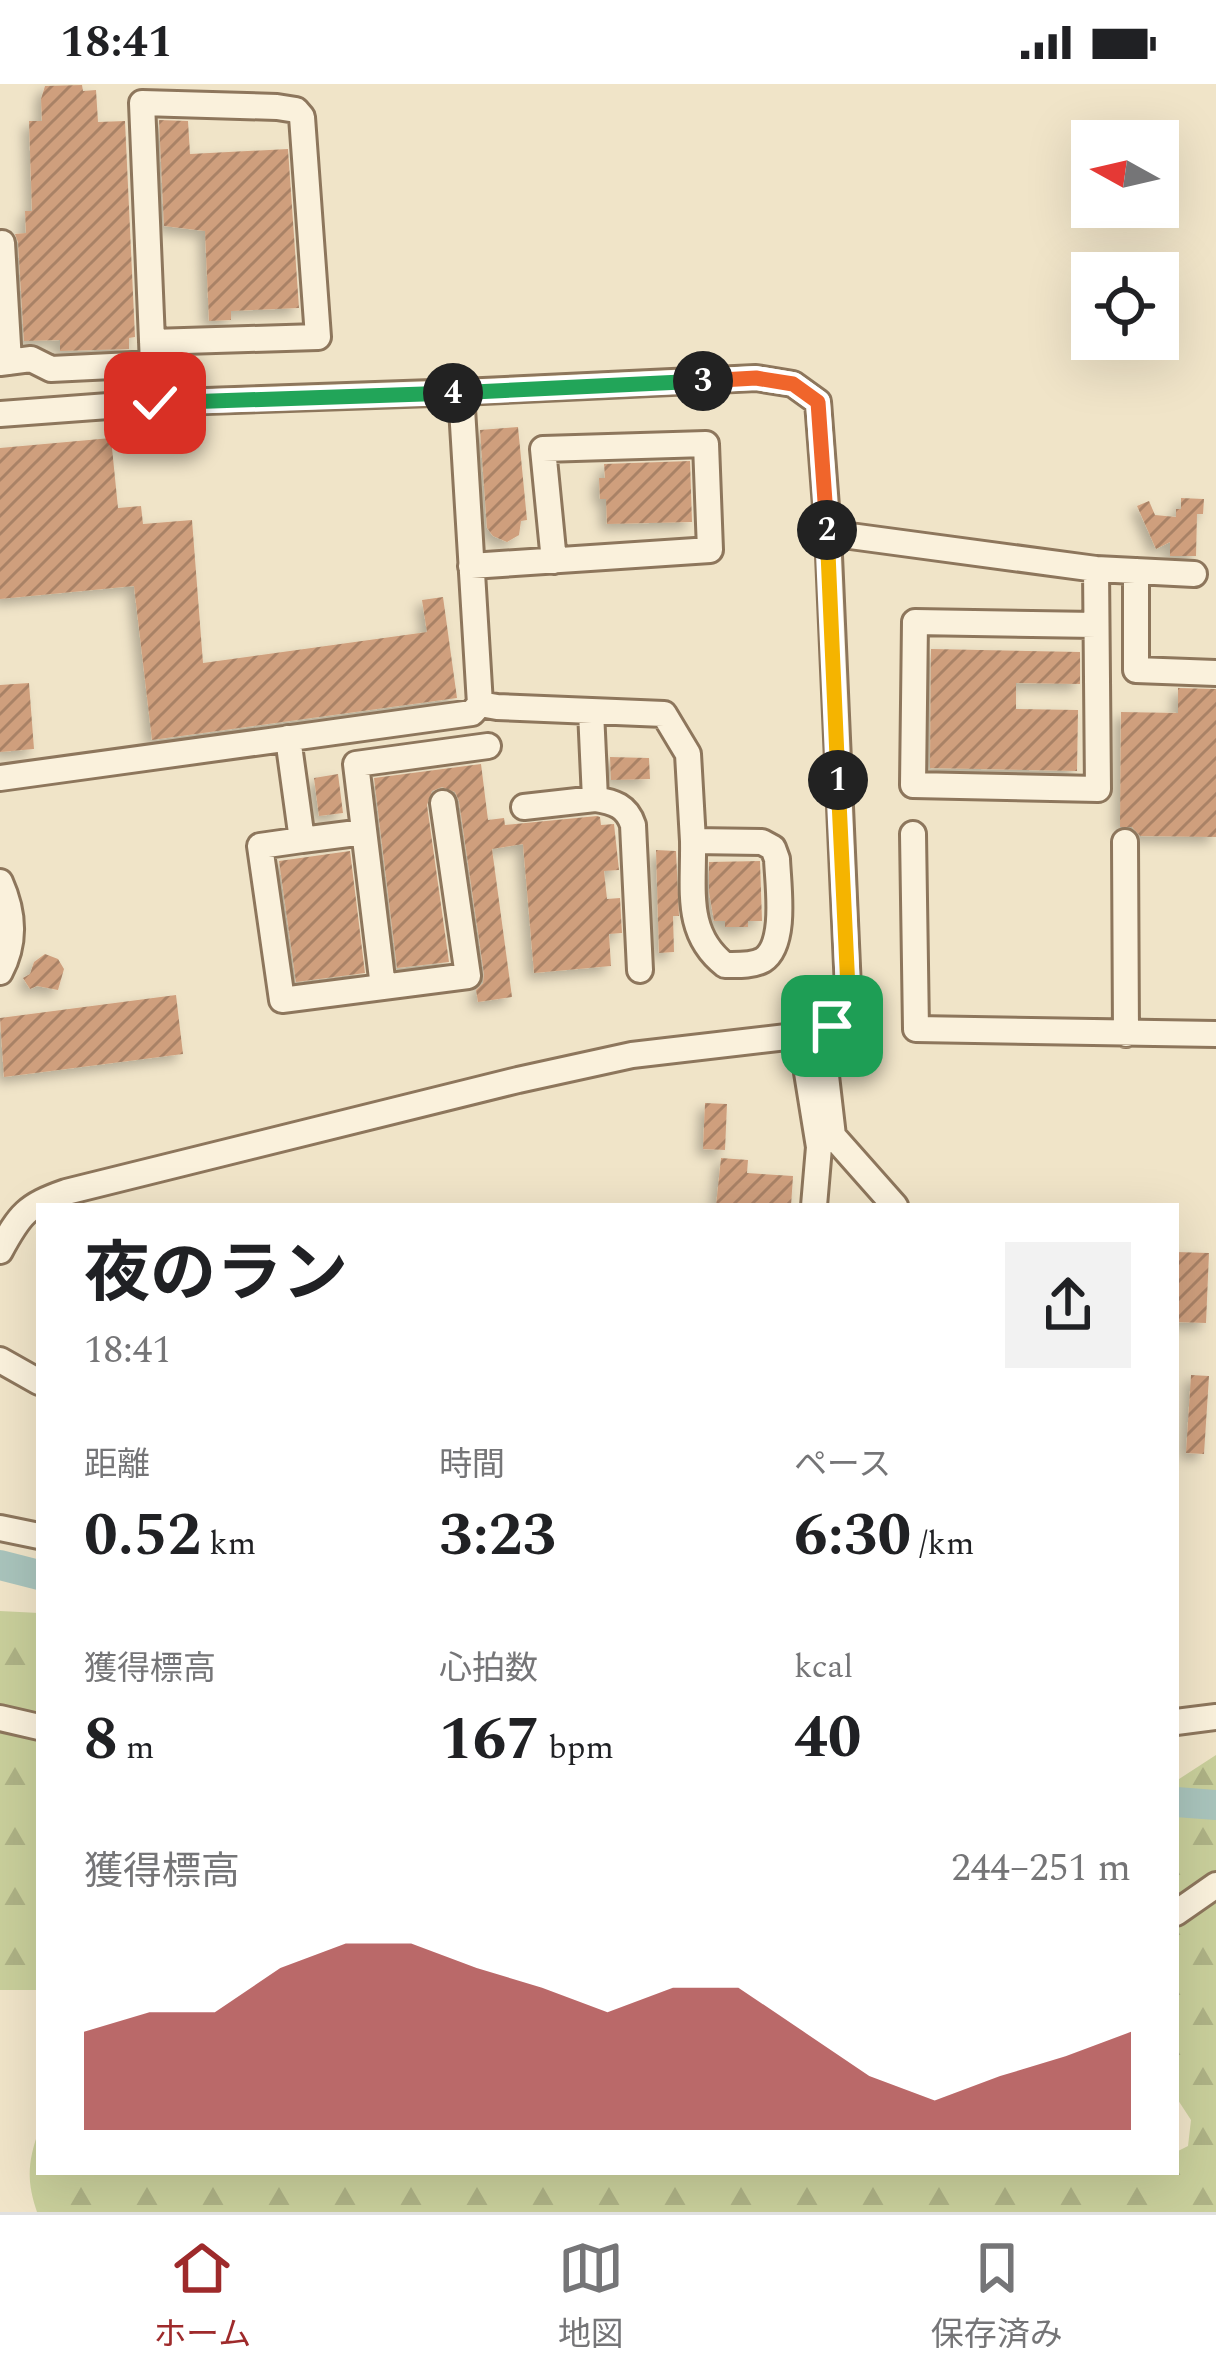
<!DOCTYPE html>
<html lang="ja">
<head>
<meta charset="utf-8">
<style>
	:root { --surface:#fff; --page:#f2f2f2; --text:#202124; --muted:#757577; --line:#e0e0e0; --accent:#9e2a2b }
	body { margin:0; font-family:Spectral,"Noto Sans JP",serif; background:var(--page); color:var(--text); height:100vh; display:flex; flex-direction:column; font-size:45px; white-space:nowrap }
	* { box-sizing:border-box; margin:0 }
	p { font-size:39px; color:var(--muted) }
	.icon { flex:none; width:66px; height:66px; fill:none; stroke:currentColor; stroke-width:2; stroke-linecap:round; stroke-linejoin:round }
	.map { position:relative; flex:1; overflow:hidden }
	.sheet { position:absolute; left:36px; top:1119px; width:1143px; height:972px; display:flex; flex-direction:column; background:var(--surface); border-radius:0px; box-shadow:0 12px 48px #0002 }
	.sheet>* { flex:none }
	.needle { width:78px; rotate:278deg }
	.buttons { position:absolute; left:1071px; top:36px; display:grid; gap:24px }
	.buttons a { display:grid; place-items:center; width:108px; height:108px; border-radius:0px; background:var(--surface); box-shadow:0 12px 48px #0002; font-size:60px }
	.pin { position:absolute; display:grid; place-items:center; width:102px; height:102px; color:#fff; margin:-51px; border-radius:24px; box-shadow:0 6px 18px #0006 }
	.km { position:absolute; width:60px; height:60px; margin:-30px; border-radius:50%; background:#222; color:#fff; font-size:33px; line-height:60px; text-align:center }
	.round { display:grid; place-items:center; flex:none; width:126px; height:126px; border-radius:0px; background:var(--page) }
	.overview { display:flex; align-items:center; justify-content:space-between; height:204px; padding:0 48px }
	h1 { font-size:66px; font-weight:700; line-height:90px }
	.figures { display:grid; grid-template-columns:repeat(3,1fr); gap:18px; height:204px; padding:12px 48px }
	.figures div { display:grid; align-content:center }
	.figures b { font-size:60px; font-weight:700 }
	.figures small { font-size:33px; font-weight:400 }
	.figures p { font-size:33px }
	.chart { height:336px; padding:24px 48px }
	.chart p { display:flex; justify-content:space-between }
	.chart svg { width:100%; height:216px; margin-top:12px; fill:var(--accent); opacity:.7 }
	.status { display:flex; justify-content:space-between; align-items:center; height:84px; padding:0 60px; background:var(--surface); direction:ltr }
	.status svg { height:33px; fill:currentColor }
	.tabs { display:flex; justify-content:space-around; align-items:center; height:168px; border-top:3px solid var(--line); background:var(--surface); font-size:33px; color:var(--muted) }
	.tabs a { display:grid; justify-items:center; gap:6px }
	.tabs .active { color:var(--accent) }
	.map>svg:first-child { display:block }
	.forest { fill:url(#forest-firs) }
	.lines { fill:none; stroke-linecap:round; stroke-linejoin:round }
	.river { stroke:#a9c4bc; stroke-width:30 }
	.building { fill:url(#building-hatch); filter:url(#shadow) }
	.minor-casing { stroke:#8d765c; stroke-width:30 }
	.minor { stroke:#faf1dc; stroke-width:24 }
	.split-1-casing { stroke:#fff; stroke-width:24 }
	.split-2-casing { stroke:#fff; stroke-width:24 }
	.split-3-casing { stroke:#fff; stroke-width:24 }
	.split-4-casing { stroke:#fff; stroke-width:24 }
	.split-5-casing { stroke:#fff; stroke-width:24 }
	.split-1 { stroke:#f5b400; stroke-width:15 }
	.split-2 { stroke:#f5b400; stroke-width:15 }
	.split-3 { stroke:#f0652b; stroke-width:15 }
	.split-4 { stroke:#22a559; stroke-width:15 }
	.split-5 { stroke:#22a559; stroke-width:15 }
</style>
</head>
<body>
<div class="status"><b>18:41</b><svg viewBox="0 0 49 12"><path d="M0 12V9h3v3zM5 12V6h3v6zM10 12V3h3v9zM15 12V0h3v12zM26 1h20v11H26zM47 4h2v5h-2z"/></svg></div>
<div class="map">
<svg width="1216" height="2128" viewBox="0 0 1216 2128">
	<defs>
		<pattern id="forest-firs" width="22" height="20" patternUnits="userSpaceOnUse" patternTransform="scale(3)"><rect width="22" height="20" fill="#c9cf9b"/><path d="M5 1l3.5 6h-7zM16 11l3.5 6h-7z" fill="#aeb285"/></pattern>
		<pattern id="building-hatch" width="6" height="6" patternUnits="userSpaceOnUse" patternTransform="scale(3)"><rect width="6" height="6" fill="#cf9f7d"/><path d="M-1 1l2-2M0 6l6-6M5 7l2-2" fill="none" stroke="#a98266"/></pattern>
		<filter id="shadow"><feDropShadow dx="-6" dy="6" stdDeviation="6" flood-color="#0004"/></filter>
	</defs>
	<rect width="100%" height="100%" fill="#f0e4c8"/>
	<path class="forest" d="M0 1527 39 1529 38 1906H0Z
		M1216 1671V2128H37C26 2096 28 2077 39 2046V2088H1176V2068L1188 2062 1191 2036 1176 2013V1697Z"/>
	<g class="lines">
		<path class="river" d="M0 1481 39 1491
			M1176 1718 1216 1721"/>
	</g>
	<path class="building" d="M82 1 83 7 96 6 98 38 125 37 135 253 129 254V265L60 267V256L24 257 18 158 15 150 26 149 25 127H32L29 37H42L41 15 45 2Z
		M159 36 188 37 190 70 288 65 299 224 231 227V236L209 237 205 147 164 142Z
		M518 343 527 436 521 437 519 451 507 458 493 452 487 444 480 346Z
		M111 354 118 424 141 422 143 440 192 436 203 579 427 548 422 516 443 513 457 614 152 656 134 502 0 515V364Z
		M690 377 692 438 607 440 606 415H600L599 394H605L604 380Z
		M1181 414 1204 415 1203 430H1197L1196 472H1170V458L1156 465 1137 422 1149 417 1155 431 1176 433V425H1181Z
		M931 565 1080 568V600L1016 599V625L1078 626 1077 687 930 684Z
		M29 599 34 665 0 668V601Z
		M1178 604 1216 605V753L1140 752 1132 743H1120L1121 628 1178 629Z
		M610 673 649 674 650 695 611 696Z
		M481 680 488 736 504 734 505 741 597 732 600 733 601 741 614 740 619 786 604 787 607 815 620 814 622 849 609 850 611 882 534 889 523 760 492 765 512 913 478 918 476 906 483 899 484 890 459 717 455 708 442 703 432 707 427 721 449 878 397 884 374 694Z
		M338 690 343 729 319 732 314 694Z
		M656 766 676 767 679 832H673L674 868 659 869Z
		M350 767 365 889 296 898 279 777Z
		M760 777 762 837H748V843H725V837H714L709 808V778Z
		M45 870 58 875 64 885 58 906 37 902 30 905 23 894 30 890 34 878Z
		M176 911 183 970 4 993 0 934Z
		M705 1019 727 1020 725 1066 703 1065Z
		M721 1074 748 1076 747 1089 793 1092 791 1122H716Z
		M1176 1168 1209 1169 1206 1239 1176 1238Z
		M1191 1291 1209 1292 1204 1370 1186 1369Z"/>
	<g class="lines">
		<g class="minor-casing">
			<path id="minor" d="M0 165 2 159 9 278
				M152 258 318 253 302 33 296 26 277 23 142 19 153 280 155 319
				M0 279 31 275 51 285 153 280
				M0 330 149 319 461 308 756 294 793 300 818 318 828 449 848 905C843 924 839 938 821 949L632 971 518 996 66 1108C26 1122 20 1130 0 1167
				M828 449 1096 485 1194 490
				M471 482 710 466 706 360 543 365 554 477
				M1096 485 1098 705 913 701 915 538 1096 541
				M1136 487V586L1216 589
				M480 620 497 623 664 630 688 670 693 757 762 758 773 764 777 775C778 801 787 860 763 876 752 882 737 881 725 881 684 849 694 805 693 757
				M288 654 302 756 260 762 282 916 468 892 443 719
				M0 694 472 629 480 620 461 308
				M595 715C614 718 627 722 633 741L640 886
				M524 723 595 715 591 627
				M913 750 916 945 1216 950
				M302 756 364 748
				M1125 758 1126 950
				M0 798C14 829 16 858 0 888
				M383 903 356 680 488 662
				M821 949 833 1052 895 1122
				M801 951 819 1063 814 1122
				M0 1276 39 1298
				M0 1444 39 1452
				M0 1634 39 1643
				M1176 1638 1216 1633
				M1176 1829 1216 1801"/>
		</g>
		<use href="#minor" class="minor"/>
	</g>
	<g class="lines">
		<g class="split-1-casing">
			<path id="split-1" d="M832 942 842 927 848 905 838 696"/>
		</g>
		<g class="split-2-casing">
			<path id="split-2" d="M827 446 838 696"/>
		</g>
		<g class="split-3-casing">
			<path id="split-3" d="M703 297 756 294 793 300 818 318 827 446"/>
		</g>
		<g class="split-4-casing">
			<path id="split-4" d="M453 309 703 297"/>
		</g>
		<g class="split-5-casing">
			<path id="split-5" d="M155 319 453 309"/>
		</g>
		<use href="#split-1" class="split-1"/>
		<use href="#split-2" class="split-2"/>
		<use href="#split-3" class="split-3"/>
		<use href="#split-4" class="split-4"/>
		<use href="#split-5" class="split-5"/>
	</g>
</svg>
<div class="buttons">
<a><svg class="needle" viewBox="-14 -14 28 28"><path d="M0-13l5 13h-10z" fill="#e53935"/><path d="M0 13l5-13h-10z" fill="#757577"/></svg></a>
<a><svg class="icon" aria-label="locate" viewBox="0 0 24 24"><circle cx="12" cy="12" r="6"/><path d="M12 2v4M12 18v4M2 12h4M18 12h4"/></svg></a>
</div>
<div class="pin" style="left:832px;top:942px;background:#1e9e55"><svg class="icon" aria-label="arrive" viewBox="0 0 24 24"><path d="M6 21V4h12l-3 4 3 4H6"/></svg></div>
<div class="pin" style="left:155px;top:319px;background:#d93025"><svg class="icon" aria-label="check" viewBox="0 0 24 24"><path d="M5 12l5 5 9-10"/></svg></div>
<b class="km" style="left:838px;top:696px">1</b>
<b class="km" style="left:827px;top:446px">2</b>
<b class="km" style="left:703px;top:297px">3</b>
<b class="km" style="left:453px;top:309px">4</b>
<section class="sheet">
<div class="overview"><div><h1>夜のラン</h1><p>18:41</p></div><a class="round"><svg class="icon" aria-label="share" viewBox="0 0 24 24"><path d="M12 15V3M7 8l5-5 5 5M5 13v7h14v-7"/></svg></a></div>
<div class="figures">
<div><p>距離</p><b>0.52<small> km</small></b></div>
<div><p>時間</p><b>3:23</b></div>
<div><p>ペース</p><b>6:30<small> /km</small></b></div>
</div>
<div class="figures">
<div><p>獲得標高</p><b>8<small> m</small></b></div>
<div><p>心拍数</p><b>167<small> bpm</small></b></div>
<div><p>kcal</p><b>40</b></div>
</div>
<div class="chart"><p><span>獲得標高</span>244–251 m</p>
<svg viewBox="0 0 160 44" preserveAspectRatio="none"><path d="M0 44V24L10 20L20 20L30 11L40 6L50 6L60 11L70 15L80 20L90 15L100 15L110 24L120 33L130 38L140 33L150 29L160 24V44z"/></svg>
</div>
</section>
</div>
<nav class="tabs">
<a class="active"><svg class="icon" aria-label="home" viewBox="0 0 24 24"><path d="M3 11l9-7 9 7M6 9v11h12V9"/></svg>ホーム</a>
<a><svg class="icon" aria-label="map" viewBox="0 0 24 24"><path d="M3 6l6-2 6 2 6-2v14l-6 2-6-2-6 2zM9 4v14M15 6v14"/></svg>地図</a>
<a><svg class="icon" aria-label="saved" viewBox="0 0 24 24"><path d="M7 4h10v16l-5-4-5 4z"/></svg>保存済み</a>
</nav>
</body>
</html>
